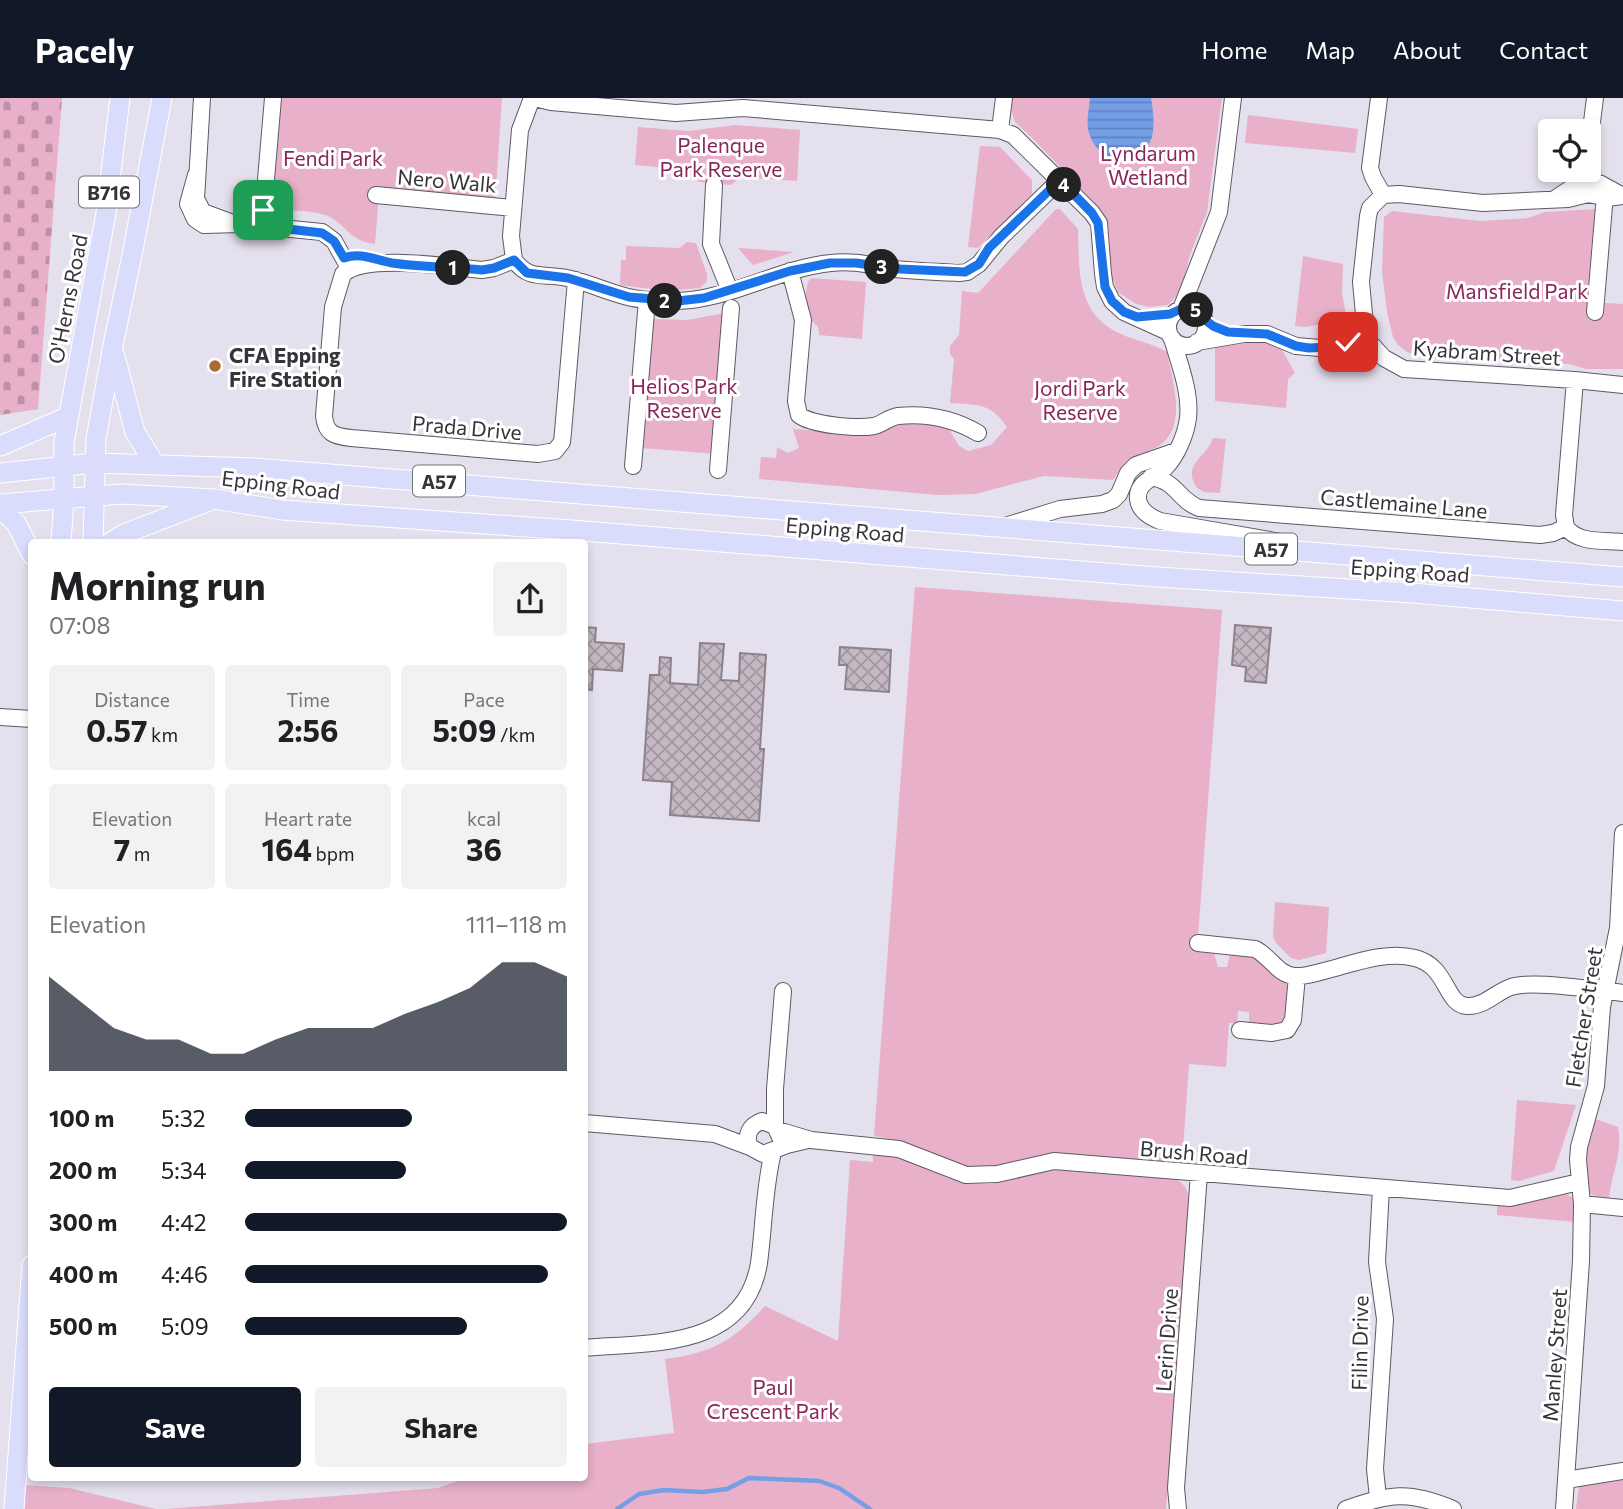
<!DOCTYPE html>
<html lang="en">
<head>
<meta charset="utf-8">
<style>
	:root { --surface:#fff; --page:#f2f2f2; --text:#202124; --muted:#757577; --accent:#111827 }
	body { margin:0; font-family:Commissioner,sans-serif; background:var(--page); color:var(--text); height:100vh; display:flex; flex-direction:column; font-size:26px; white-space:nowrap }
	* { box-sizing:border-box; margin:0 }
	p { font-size:23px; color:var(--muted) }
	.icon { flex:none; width:38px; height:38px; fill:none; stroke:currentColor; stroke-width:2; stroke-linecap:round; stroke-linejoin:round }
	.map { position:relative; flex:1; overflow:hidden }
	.details { position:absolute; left:28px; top:441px; width:560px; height:942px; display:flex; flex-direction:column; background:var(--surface); border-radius:7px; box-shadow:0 4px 10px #0003 }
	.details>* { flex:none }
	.fabs { position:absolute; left:1538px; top:21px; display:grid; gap:14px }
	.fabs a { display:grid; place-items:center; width:63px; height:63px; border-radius:7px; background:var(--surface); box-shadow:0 4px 10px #0003; font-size:35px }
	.pin { position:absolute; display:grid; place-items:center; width:60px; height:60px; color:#fff; margin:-30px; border-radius:14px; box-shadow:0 4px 10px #0006 }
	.km { position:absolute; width:35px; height:35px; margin:-18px; border-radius:50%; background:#222; color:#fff; font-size:19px; line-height:35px; text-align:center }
	.round { display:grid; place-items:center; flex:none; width:74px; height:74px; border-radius:7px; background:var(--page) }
	.head { display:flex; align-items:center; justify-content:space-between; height:119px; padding:0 21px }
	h1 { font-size:38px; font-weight:700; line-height:52px }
	.figures { display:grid; grid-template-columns:repeat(3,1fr); gap:10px; height:119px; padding:7px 21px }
	.figures div { display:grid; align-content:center; border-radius:7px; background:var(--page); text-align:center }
	.figures b { font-size:30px; font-weight:700 }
	.figures small { font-size:19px; font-weight:400 }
	.figures p { font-size:19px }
	.chart { height:196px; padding:14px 21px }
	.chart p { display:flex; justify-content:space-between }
	.chart svg { width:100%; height:126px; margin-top:7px; fill:var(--accent); opacity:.7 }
	.action { display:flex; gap:14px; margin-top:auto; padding:14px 21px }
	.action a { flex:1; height:80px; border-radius:7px; background:var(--accent); color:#fff; font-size:28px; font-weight:700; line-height:80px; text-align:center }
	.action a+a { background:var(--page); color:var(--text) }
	ul { padding:0 21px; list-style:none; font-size:23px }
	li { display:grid; grid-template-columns:112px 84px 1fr; align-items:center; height:52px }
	li i { height:18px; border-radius:9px; background:var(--accent) }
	header { display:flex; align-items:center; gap:42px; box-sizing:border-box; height:98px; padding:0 35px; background:var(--accent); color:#fff }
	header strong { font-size:33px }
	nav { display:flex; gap:38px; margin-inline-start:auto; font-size:24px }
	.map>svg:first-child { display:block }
	.green { fill:#e8b0c9 }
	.cemetery { fill:url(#cemetery-stones) }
	.water { fill:url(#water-rules) }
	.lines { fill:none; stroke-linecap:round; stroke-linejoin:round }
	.stream { stroke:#749fe7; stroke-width:4.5 }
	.building { fill:url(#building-cross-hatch); stroke:#8c828b; stroke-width:2 }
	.minor-casing { stroke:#5e5964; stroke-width:18 }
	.major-casing { stroke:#fff; stroke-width:21 }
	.minor { stroke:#fff; stroke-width:16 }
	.major { stroke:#dadcfb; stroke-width:19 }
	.route-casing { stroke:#fff; stroke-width:14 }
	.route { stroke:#1a73e8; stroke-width:9 }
	.poi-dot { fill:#ab6a34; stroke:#fff; stroke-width:2.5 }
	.labels { text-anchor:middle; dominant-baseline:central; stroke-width:6; stroke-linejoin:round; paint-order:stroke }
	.shield { fill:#fff; stroke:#727174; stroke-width:2 }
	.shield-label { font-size:19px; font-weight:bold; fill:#363439 }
	.park-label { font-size:21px; fill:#8a255d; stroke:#fff }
	.street-label { font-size:21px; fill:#363439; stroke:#fff }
	.poi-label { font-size:21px; font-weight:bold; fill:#363439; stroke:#fff; text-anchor:start }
</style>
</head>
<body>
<header>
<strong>Pacely</strong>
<nav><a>Home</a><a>Map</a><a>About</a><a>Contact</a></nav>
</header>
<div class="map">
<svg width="1623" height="1411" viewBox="0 0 1623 1411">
	<defs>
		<pattern id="cemetery-stones" width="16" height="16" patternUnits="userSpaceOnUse" patternTransform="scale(1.75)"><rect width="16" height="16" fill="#e8b0c9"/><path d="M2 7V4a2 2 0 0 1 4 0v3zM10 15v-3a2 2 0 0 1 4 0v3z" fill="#bd90a4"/></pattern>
		<pattern id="water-rules" width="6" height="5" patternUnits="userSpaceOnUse" patternTransform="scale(1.75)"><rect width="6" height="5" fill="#749fe7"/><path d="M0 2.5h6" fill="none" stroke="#6082bc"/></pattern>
		<pattern id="building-cross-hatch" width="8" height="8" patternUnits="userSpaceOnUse" patternTransform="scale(1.75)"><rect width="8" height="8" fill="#c4b9c3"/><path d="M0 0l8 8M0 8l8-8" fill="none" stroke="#a0979f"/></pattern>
	</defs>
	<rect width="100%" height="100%" fill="#e5e0ed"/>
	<path class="green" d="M279 0H502L495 105 379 96 375 146C351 143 350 132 332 120 316 111 288 113 270 112Z
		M1012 0H1222L1207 114 1190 157 1181 193 1168 207 1149 209 1136 206 1118 194 1111 177 1109 131 1102 113 1033 41 1015 24 1011 12Z
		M1248 17 1358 31 1355 55 1245 45Z
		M735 27 800 32 797 83 741 79 731 87 699 84 688 72 635 67 638 29 688 33Z
		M980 48 1000 49 1032 82V96L978 150 968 149Z
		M1056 111H1060L1078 131C1079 171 1076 217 1121 236 1136 243 1152 245 1167 254 1172 283 1190 332 1155 350 1134 360 1127 360 1113 382L1044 378 975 396 938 397 759 381 761 359 776 360 777 349 788 355 799 350 793 331 862 336 902 324 940 328 949 331 959 348 968 353 991 347 1007 329C990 304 977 307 950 305L954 261 950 256V248L959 237 962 193 978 195Z
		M1595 111 1587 200 1590 204 1623 206V271H1586L1569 266 1500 261 1428 260 1407 254 1398 247 1393 239 1387 214 1382 174 1384 119 1392 113 1480 123 1528 120 1545 114Z
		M687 144 696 145 707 176V183L700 190 667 193 620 187 621 162H626V148L680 150Z
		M738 150 794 154 753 167Z
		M1303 158 1343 166 1342 194 1346 218 1345 222 1305 229 1295 228Z
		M811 180 866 184 862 241 819 237 818 229 810 221 805 198 808 184Z
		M730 214 719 356 640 350 651 221 687 222Z
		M1256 241 1280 248 1295 275 1288 281 1286 310 1215 303V245L1240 246Z
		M1213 340 1226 341 1220 395 1204 394 1197 390C1181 366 1206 361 1213 340Z
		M915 489 1222 512 1197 853 1214 855 1218 869H1227L1230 856 1253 858 1264 864 1273 877 1286 885 1289 890 1287 920 1280 928 1249 927V914L1238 913 1237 925H1229L1226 969 1189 966 1182 1065 1052 1055 990 1069H969L901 1043 874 1038Z
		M1275 804 1329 809 1326 855 1299 862 1291 860 1276 845 1273 838Z
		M1517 1002 1576 1007 1554 1073 1519 1083 1511 1082Z
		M1593 1020 1618 1029C1623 1055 1612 1074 1609 1100L1592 1097C1575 1078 1588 1042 1593 1020Z
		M873 1055 896 1059 956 1083 967 1086H991L1055 1072 1175 1081C1186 1086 1188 1093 1189 1104L1166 1411H166L438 1390 468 1379H584L585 1346 674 1335 665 1261C713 1255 733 1243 765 1208L838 1243 850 1062 873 1064Z
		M1558 1095H1565L1573 1100 1576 1124 1497 1117V1107L1520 1106Z
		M1623 1382V1411H1576L1579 1388Z
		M24 1387 69 1390 156 1411H23Z"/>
	<path class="cemetery" d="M0 0H62L38 311 0 317Z"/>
	<path class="water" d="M1090 0H1151C1153 12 1155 26 1152 39 1143 69 1100 67 1090 38 1085 26 1089 13 1090 0Z"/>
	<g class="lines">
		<path class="stream" d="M617 1411 639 1396 664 1392 702 1394 727 1391 749 1380 819 1383 839 1390 870 1411"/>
	</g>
	<path class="building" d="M1235 527 1271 530 1266 585 1245 583 1246 569 1232 567Z
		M584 529 596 530 595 544 624 546 622 573 593 571 592 592 584 591Z
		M700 545 724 546 721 582 739 583 740 555 766 557 760 651H764L759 723 670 717 672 684 643 682 650 577H659L660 559 671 560 670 585 698 587Z
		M840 549 891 552 889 594 845 591 847 567H839Z"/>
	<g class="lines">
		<g class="minor-casing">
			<path id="minor" d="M202 0 196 101 203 114 230 124
				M534 0 551 4 676 15 743 10 1000 32 1013 37 1092 115 1099 125 1103 176 1105 189 1112 203 1124 214 1168 234
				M1000 32 1004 0
				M1589 48 1595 0
				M196 77 188 106 195 121 204 127 240 126 322 134 334 143 349 170
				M714 87 711 146 730 193
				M1589 93 1593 83 1589 47
				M376 97 513 110
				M1383 97 1399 96 1483 105 1568 101 1588 96 1608 100 1623 98
				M1556 100 1582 83 1601 86 1623 98
				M262 128 273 0
				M514 162 511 138 520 32 532 0
				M790 173 803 222 796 303 799 317C812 327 856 331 874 328 883 326 889 319 898 318 927 315 954 321 978 335
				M576 182 563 334 562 344 555 353 538 356 351 340C334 338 326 336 324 318L333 209 343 176C366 155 450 169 482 172L494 170 514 162C529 183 544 175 567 180 587 184 607 194 628 199 643 203 660 203 676 203 726 203 779 170 831 165 853 162 874 168 895 171 916 173 938 174 959 175L967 174 979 166 1001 139 1060 82
				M1168 229a19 19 0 1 1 38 0a19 19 0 1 1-38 0Z
				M1181 211 1219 114 1233 0
				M1595 214 1604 108
				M1361 235 1384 260 1404 271 1575 282 1623 287
				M1172 240C1179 265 1191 294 1188 320 1186 336 1177 358 1165 370 1156 379 1136 384 1138 401 1139 413 1150 419 1160 423L1281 444
				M1197 244 1244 236H1267L1296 248 1320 250 1340 247 1355 240 1365 227 1361 184 1368 118 1370 110 1383 97 1373 79 1370 70 1379 0
				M633 368 647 202
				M718 372 731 210
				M1151 379C1177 383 1178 402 1199 410L1540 437 1553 435 1566 429C1578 446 1604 442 1623 444
				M1005 428 1060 411 1102 406 1113 402 1119 396 1128 375 1136 367 1176 353
				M1566 429 1564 417 1575 282
				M0 619 32 621
				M1198 845 1255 851C1270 858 1277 876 1294 878 1303 879 1312 876 1320 874 1350 867 1385 852 1415 860 1448 868 1445 907 1467 908 1484 909 1496 894 1511 889 1530 882 1600 892 1623 895
				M1240 932 1272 935 1287 932 1293 922 1297 878
				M584 1025 715 1036 750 1049
				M775 1028V991L783 893
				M778 1032 811 1042 899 1051 966 1077 997 1076 1054 1063 1510 1100 1579 1084
				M780 1039 775 1028 762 1023C749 1028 745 1037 750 1049L763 1056 787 1047 808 1042
				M1582 1106 1623 1110
				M584 1250C652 1244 745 1252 759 1165 764 1128 764 1090 773 1054
				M1566 1382 1623 1373
				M1378 1400 1375 1371 1385 1221 1377 1164 1381 1090
				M1178 1411 1176 1390 1199 1075
				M1346 1411C1390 1396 1408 1392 1453 1411
				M1564 1411 1581 1163 1582 1106 1578 1062 1579 1049 1596 988 1602 909 1618 830 1623 735"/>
		</g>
		<g class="major-casing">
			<path id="major" d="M114 255 135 334 154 365
				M0 348 67 319
				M0 375 94 365 254 370 1623 479
				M0 406 121 396 214 401 282 412 571 432 1157 479 1412 495 1623 513
				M0 411 16 425 32 457
				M61 444 64 402V344L106 115 120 0
				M93 444 96 341 113 247 132 157 162 0
				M111 444 124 436 207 404
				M14 1411 32 1167"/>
		</g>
		<use href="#minor" class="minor"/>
		<use href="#major" class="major"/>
	</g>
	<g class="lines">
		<g class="route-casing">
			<path id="route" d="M263 112 262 128 322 135 334 143 344 160C361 154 375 162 392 165 421 169 452 169 482 172L494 170 514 162 527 175 568 180 629 199 678 203 704 200 790 173 830 165H856L900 171 965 174 979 166 989 150 1060 82 1092 115 1098 125 1105 189 1112 203 1124 214 1137 219 1170 216 1181 211H1191L1213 228 1228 234 1267 236 1296 248 1309 250 1330 249 1348 244"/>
		</g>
		<use href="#route" class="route"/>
	</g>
	<circle class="poi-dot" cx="215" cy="268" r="7"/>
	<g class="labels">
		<g class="shield">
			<rect x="79" y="78.5" width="60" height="31" rx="5"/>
			<rect x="413" y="367.5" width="52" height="31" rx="5"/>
			<rect x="1245" y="435.5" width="52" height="31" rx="5"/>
		</g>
		<g class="shield-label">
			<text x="109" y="94">B716</text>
			<text x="439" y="383">A57</text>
			<text x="1271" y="451">A57</text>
		</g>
		<g class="park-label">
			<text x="721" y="46">Palenque<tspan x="721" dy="24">Park Reserve</tspan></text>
			<text x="1148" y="54">Lyndarum<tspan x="1148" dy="24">Wetland</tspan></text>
			<text x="333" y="59">Fendi Park</text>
			<text x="1517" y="192">Mansfield Park</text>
			<text x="684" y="287">Helios Park<tspan x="684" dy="24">Reserve</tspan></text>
			<text x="1080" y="289">Jordi Park<tspan x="1080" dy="24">Reserve</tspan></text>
			<text x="773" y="1288">Paul<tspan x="773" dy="24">Crescent Park</tspan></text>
		</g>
		<g class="street-label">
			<text transform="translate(447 82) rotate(5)">Nero Walk</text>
			<text transform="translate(67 201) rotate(-79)">O'Herns Road</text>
			<text transform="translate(1487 254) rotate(4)">Kyabram Street</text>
			<text transform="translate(467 329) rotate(5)">Prada Drive</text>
			<text transform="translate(281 386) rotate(7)">Epping Road</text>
			<text transform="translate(1404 405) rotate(5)">Castlemaine Lane</text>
			<text transform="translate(845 431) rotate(5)">Epping Road</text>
			<text transform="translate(1410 472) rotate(4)">Epping Road</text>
			<text transform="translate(1583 919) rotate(-81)">Fletcher Street</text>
			<text transform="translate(1194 1054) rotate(5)">Brush Road</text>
			<text transform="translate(1166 1242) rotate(-86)">Lerin Drive</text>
			<text transform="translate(1359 1245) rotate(-89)">Filin Drive</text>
			<text transform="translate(1554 1257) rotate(-86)">Manley Street</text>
		</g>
		<g class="poi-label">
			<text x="229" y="256">CFA Epping<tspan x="229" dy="24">Fire Station</tspan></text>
		</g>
	</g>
</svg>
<div class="fabs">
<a><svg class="icon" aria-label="locate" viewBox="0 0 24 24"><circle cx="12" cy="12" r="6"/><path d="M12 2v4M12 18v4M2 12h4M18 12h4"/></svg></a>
</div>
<div class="pin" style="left:263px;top:112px;background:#1e9e55"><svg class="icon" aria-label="arrive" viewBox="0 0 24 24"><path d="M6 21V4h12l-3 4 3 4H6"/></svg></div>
<div class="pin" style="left:1348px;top:244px;background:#d93025"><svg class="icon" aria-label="check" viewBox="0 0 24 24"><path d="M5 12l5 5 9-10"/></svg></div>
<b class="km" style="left:453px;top:170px">1</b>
<b class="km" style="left:665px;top:203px">2</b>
<b class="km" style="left:882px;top:169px">3</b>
<b class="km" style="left:1064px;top:87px">4</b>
<b class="km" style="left:1196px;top:212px">5</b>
<section class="details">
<div class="head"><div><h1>Morning run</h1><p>07:08</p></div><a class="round"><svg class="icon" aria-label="share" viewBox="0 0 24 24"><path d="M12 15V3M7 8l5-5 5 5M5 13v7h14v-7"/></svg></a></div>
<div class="figures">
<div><p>Distance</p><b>0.57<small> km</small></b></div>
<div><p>Time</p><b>2:56</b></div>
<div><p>Pace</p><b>5:09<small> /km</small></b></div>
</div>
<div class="figures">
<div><p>Elevation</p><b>7<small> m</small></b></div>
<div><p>Heart rate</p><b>164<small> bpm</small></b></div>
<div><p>kcal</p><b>36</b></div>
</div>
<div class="chart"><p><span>Elevation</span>111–118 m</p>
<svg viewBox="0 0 160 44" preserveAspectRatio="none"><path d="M0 44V11L10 20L20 29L30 33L40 33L50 38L60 38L70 33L80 29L90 29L100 29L110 24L120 20L130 15L140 6L150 6L160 11V44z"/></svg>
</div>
<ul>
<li><b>100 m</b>5:32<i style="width:52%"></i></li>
<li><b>200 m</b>5:34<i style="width:50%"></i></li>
<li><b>300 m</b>4:42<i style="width:100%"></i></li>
<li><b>400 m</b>4:46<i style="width:94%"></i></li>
<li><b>500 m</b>5:09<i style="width:69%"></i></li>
</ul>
<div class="action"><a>Save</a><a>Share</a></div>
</section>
</div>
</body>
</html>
